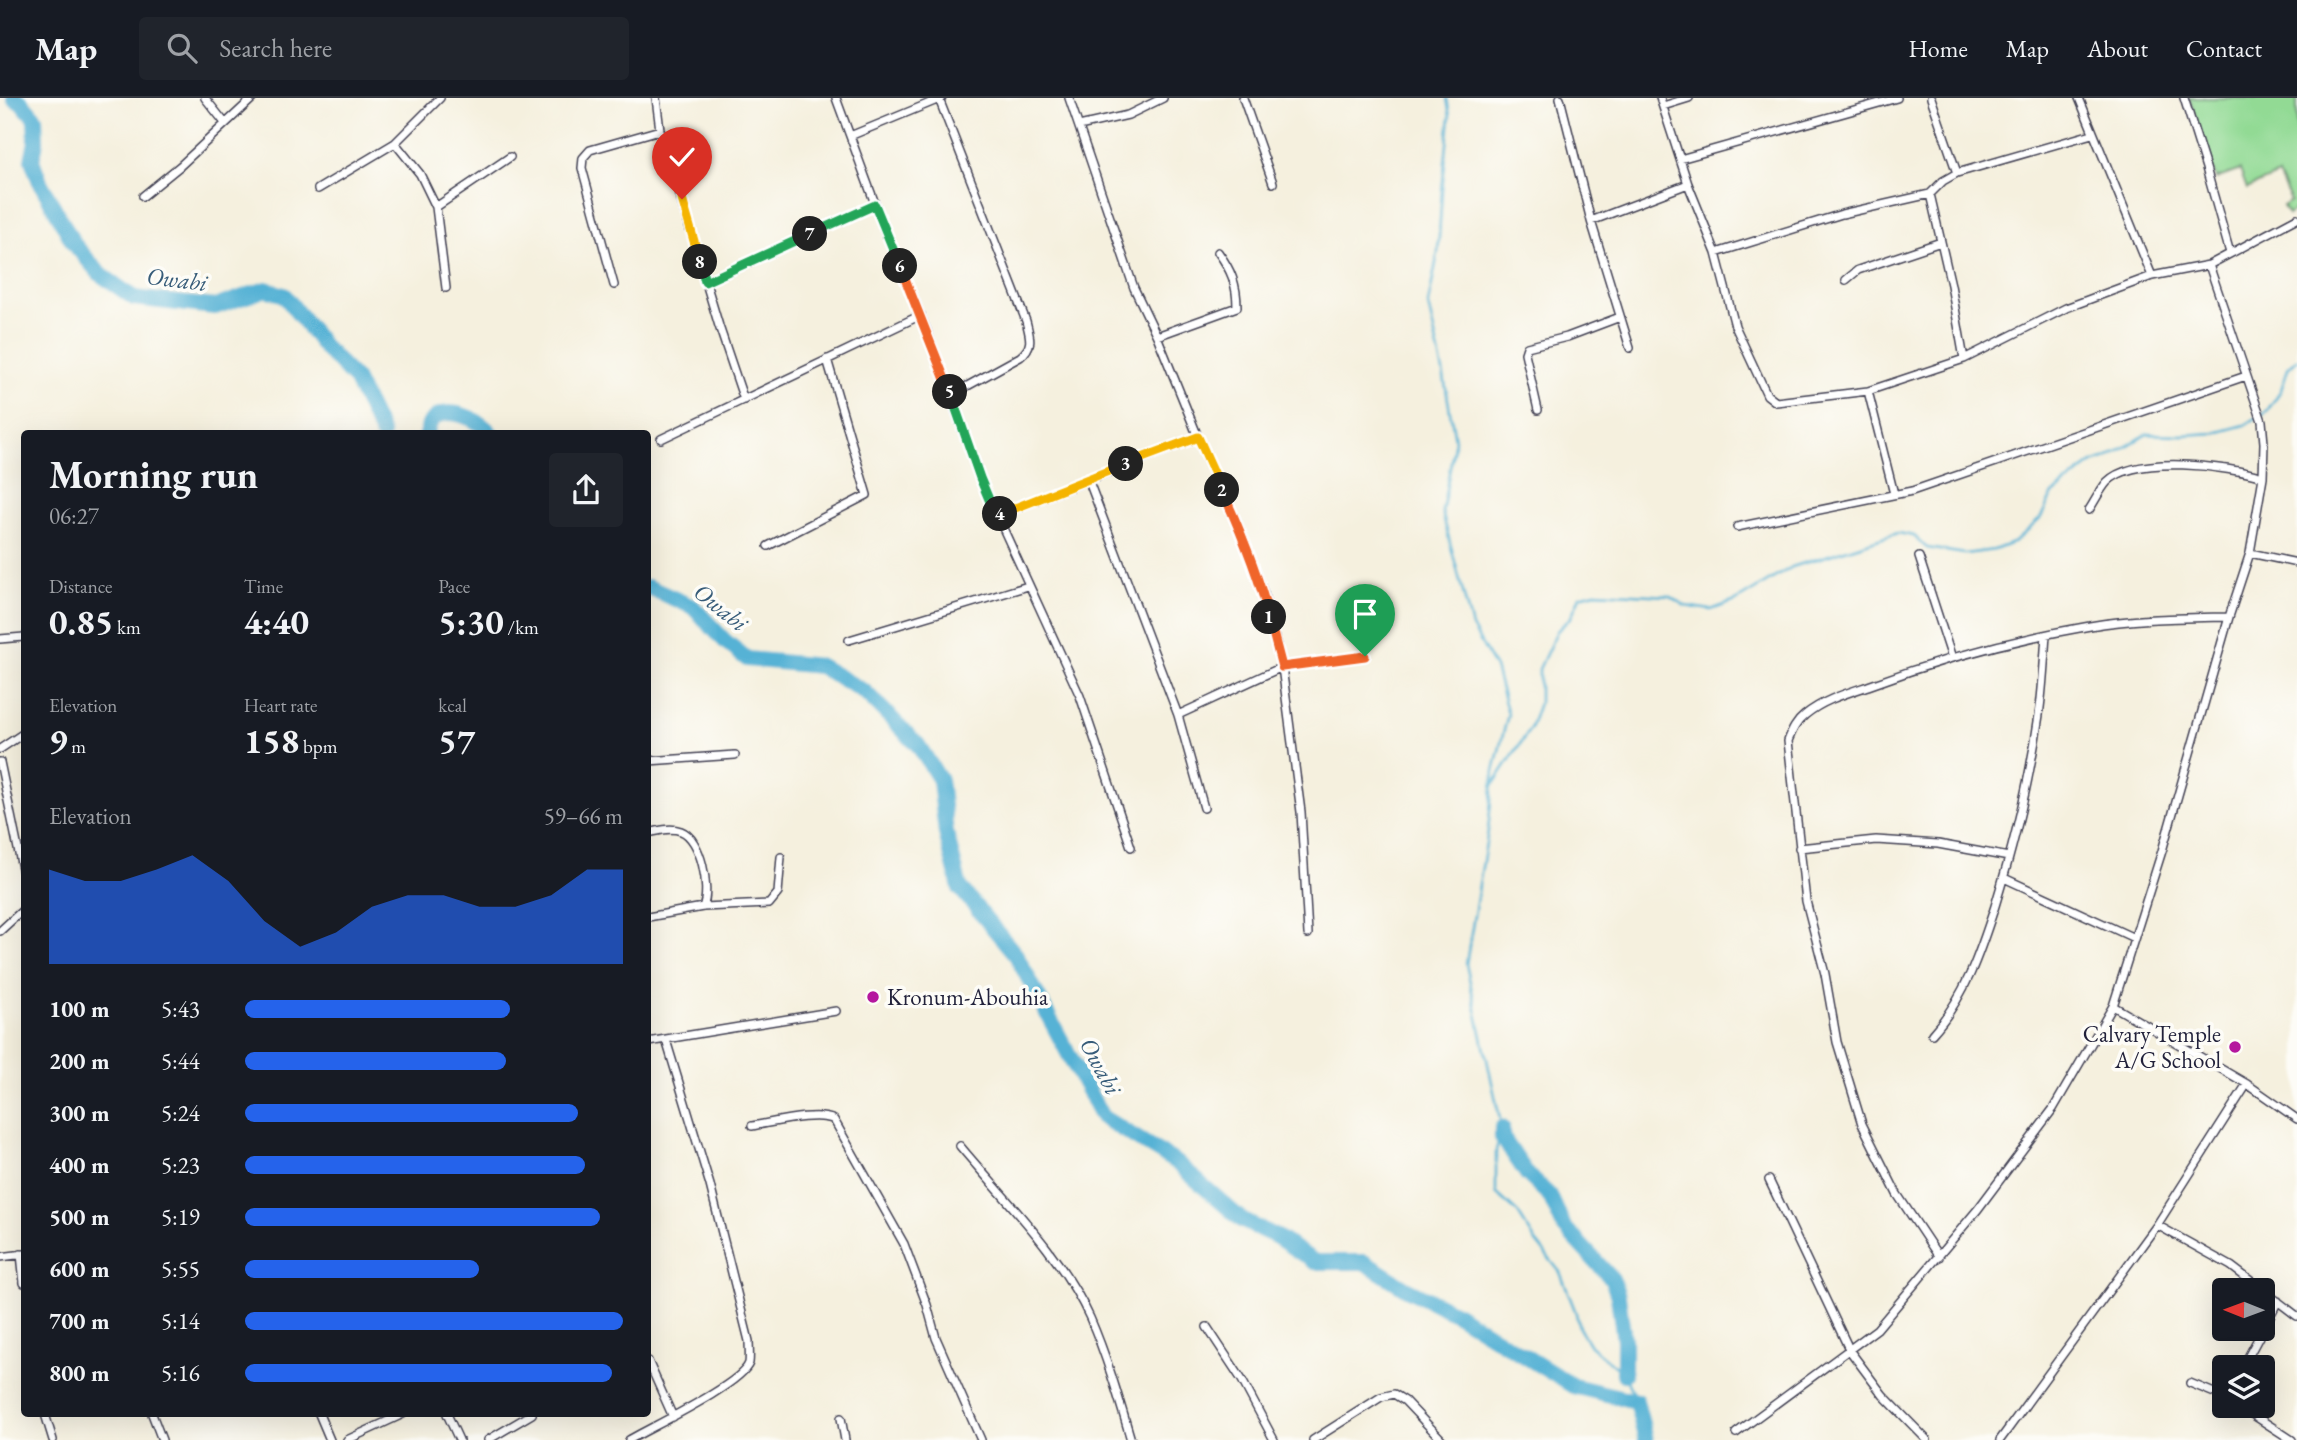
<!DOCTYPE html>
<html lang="en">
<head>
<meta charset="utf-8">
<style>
	:root { --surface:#171b24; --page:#20242c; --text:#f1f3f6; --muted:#9ea1a6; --line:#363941; --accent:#2563eb }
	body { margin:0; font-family:"EB Garamond",serif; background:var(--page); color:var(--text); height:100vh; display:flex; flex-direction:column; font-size:26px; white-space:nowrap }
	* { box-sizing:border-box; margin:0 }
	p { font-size:23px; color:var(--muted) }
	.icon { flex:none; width:38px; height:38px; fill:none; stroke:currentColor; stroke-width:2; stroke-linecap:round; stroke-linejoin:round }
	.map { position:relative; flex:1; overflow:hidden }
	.details { position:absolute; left:21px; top:332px; width:630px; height:987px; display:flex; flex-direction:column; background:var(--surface); border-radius:7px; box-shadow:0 7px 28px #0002 }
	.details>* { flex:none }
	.needle { width:46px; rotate:271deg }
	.buttons { position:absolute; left:2212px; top:1180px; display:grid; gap:14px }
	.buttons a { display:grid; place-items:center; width:63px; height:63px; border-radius:7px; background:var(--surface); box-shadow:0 7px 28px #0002; font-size:35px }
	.pin { position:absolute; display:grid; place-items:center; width:60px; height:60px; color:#fff; margin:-72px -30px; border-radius:50% 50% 50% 0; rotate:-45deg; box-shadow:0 0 7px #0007 }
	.pin .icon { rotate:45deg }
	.km { position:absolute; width:35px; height:35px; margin:-18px; border-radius:50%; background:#222; color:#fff; font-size:19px; line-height:35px; text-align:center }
	.round { display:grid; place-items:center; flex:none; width:74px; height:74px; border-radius:7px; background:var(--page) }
	.summary { display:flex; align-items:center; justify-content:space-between; height:119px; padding:0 28px }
	h1 { font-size:38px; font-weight:700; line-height:52px }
	.metrics { display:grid; grid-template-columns:repeat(3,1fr); gap:10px; height:119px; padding:7px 28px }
	.metrics div { display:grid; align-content:center }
	.metrics b { font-size:35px; font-weight:700 }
	.metrics small { font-size:19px; font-weight:400 }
	.metrics p { font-size:19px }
	.chart { height:196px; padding:14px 28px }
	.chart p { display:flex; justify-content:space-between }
	.chart svg { width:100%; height:126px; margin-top:7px; fill:var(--accent); opacity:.7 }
	ul { padding:0 28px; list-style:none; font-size:23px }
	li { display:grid; grid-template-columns:112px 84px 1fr; align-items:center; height:52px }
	li i { height:18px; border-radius:9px; background:var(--accent) }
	header { display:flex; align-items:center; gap:42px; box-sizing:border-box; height:98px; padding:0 35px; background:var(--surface); border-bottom:2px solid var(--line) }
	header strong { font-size:33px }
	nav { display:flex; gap:38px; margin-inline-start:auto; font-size:24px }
	.search { width:490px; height:63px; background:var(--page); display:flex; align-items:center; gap:18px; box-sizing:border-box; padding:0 24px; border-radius:7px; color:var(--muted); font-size:26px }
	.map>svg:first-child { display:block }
	.green { fill:#92da94; stroke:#5a7e68; stroke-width:2 }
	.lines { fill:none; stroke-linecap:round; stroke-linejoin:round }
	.stream { stroke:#57b2d5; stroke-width:2.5 }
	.river { stroke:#57b2d5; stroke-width:16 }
	.minor-casing { stroke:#424153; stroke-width:10 }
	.minor { stroke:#fff; stroke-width:7 }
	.split-1-casing { stroke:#fff; stroke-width:14 }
	.split-2-casing { stroke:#fff; stroke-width:14 }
	.split-3-casing { stroke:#fff; stroke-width:14 }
	.split-4-casing { stroke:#fff; stroke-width:14 }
	.split-5-casing { stroke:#fff; stroke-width:14 }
	.split-6-casing { stroke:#fff; stroke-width:14 }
	.split-7-casing { stroke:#fff; stroke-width:14 }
	.split-8-casing { stroke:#fff; stroke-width:14 }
	.split-9-casing { stroke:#fff; stroke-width:14 }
	.split-1 { stroke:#f0652b; stroke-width:9 }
	.split-2 { stroke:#f0652b; stroke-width:9 }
	.split-3 { stroke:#f5b400; stroke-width:9 }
	.split-4 { stroke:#f5b400; stroke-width:9 }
	.split-5 { stroke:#22a559; stroke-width:9 }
	.split-6 { stroke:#f0652b; stroke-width:9 }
	.split-7 { stroke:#22a559; stroke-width:9 }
	.split-8 { stroke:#22a559; stroke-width:9 }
	.split-9 { stroke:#f5b400; stroke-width:9 }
	.poi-dot { fill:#b5179e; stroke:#fdfcf7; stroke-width:2.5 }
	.labels { text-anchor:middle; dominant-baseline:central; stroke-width:7; stroke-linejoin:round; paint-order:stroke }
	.poi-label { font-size:23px; fill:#22223b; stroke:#fdfcf7; text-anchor:start }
	.water-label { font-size:24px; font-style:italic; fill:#375c79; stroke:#fdfcf7 }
</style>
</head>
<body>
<header>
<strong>Map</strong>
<div class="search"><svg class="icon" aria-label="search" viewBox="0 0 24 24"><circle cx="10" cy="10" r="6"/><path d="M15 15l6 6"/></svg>Search here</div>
<nav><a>Home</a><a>Map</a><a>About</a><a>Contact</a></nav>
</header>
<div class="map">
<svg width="2297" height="1342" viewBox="0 0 2297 1342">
	<rect width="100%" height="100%" fill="#fdfcf7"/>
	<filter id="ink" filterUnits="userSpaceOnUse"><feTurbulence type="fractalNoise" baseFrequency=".0143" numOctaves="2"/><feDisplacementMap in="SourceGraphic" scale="14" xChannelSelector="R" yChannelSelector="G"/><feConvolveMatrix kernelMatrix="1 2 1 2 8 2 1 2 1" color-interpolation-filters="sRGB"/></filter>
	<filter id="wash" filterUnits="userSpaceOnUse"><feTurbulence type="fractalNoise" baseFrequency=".00686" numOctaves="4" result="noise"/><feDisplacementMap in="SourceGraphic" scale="28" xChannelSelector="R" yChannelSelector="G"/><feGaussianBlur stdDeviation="1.57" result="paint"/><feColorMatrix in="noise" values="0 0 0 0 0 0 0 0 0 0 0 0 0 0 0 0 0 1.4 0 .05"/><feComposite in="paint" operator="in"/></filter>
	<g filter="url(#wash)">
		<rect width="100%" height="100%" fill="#f5f0de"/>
		<path class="green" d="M2189 0H2297V111L2288 117 2283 108 2291 103 2278 77 2247 91 2240 72 2216 81Z"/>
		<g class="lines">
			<path class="stream" d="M1447 0 1450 19 1442 92 1438 154 1428 207 1443 273 1455 342 1442 414 1472 529 1495 570 1508 616 1494 673 1488 733 1466 866 1502 1030 1496 1052V1095L1518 1115 1536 1144 1560 1174 1576 1215 1579 1230 1590 1248 1624 1276 1636 1303
				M1493 687 1530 631 1539 605V571L1557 533 1571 519 1580 498 1595 494 1670 498 1685 508 1711 512 1736 503 1792 469 1898 435 1914 438 1927 450 1965 456 1994 452 2015 444 2040 421 2052 397 2078 376 2093 365 2107 360 2147 336 2182 337 2215 335 2245 327 2267 313 2281 292 2288 270 2297 261"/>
			<path class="river" d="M14 0 23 6 35 20 36 44 32 62 40 84 74 146 100 176 134 200 169 204 215 209 266 191 284 197 325 250 355 281 382 336
				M427 336C428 332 428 328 430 325 444 304 480 321 491 336
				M648 489 693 509 725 543 747 561 820 568 865 594 918 647 940 682 946 735 960 790 1016 857 1102 1019 1177 1065 1243 1123 1277 1139 1315 1164H1364L1407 1191 1455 1215 1573 1288 1636 1303 1646 1342
				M1502 1030V1039L1527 1076 1550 1098 1564 1129 1612 1181 1618 1198 1624 1242V1276"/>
		</g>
	</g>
	<g filter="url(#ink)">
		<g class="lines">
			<g class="minor-casing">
				<path id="minor" d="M205 0 225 25
					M656 0 660 32 719 228 744 302
					M836 0 884 130 927 233 980 380 1080 598 1131 749
					M1069 0 1134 190 1157 238 1198 339 1240 432 1264 496 1282 569 1301 714 1308 836
					M1243 0 1273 85
					M1560 0 1591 123 1630 250
					M1660 0 1688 86 1716 155 1735 228 1767 297 1776 304 1868 293 1964 261 2066 210 2152 178 2209 167 2262 323 2264 345 2263 379 2250 455 2229 519 2162 753 2113 908 2053 1011 1978 1111 1877 1231 1736 1335
					M1931 0 1957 75
					M2079 0 2152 178
					M2184 0 2206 70 2230 155
					M939 1 1026 223C1030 239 1034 248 1020 259L951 297
					M1663 8 1689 0
					M1079 28 1128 17 1163 0
					M850 38 942 0
					M395 45 420 76 436 109 446 190
					M1680 61 1897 0
					M318 91 395 45 440 0
					M1930 96 1951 187 1964 261
					M143 98 180 68 253 0
					M436 109 510 59
					M1591 123 1688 86
					M1716 155 1842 116 1930 96 1943 83 1957 75 2092 36
					M2209 167 2297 120
					M1846 182 1858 172 1941 144
					M705 184 875 107
					M614 187 582 70 583 60 590 52 660 32
					M1157 238 1237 209C1237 186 1231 172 1218 154
					M1868 293 1894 396
					M1538 312 1525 255 1527 249 1567 239 1620 219
					M661 341 921 217
					M1088 381 1178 617 1204 710
					M2089 412C2095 403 2100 392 2107 384 2135 356 2228 368 2263 379
					M996 418 1198 339
					M1737 429 1912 393 2246 278
					M768 448 867 397 827 261
					M2250 455 2297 465
					M1919 459 1952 560
					M0 541 24 539
					M849 542 1028 488
					M1178 617 1282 569 1365 558
					M0 651 24 635
					M648 663 735 657
					M0 664 24 780
					M648 735C658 733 670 729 681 733 701 740 711 791 703 809
					M1799 750 1876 742 1938 746 2009 759
					M2004 780 2134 840
					M648 819 703 809 769 806 778 795 781 759
					M0 833 24 811
					M2113 908 2247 986 2297 1021
					M1932 936C1965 900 1980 854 1995 808 2014 746 2030 681 2039 617 2043 590 2044 564 2046 537
					M648 944 836 913
					M752 1028C772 1025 817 1013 834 1022L904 1146 927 1207 936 1240 981 1342
					M960 1048C1004 1101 1061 1156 1090 1220 1107 1259 1119 1301 1131 1342
					M1769 1082 1850 1253 1883 1297 1927 1342
					M2157 1127 2231 1168 2297 1218
					M21 1156 24 1185
					M0 1159 24 1156
					M1939 1159 1897 1096 1862 1026 1837 944 1825 876 1806 803 1788 643C1792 633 1796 624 1805 617 1823 602 1847 595 1868 588 1940 561 2015 541 2090 528 2135 520 2183 520 2229 519
					M1207 1229 1242 1282 1274 1342
					M648 1263 673 1319
					M2246 1263 2278 1203
					M2190 1285 2224 1299
					M2238 1307 2292 1342
					M45 1316 53 1342
					M152 1316 162 1342
					M319 1316 330 1342
					M447 1316 459 1342
					M841 1320 845 1342
					M347 1342 403 1316
					M488 1342 532 1316
					M629 1342C651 1329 742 1286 749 1265 750 1259 749 1249 749 1243L710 1087 666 942
					M1313 1342 1381 1299 1394 1296 1405 1303 1442 1342
					M2000 1342 2157 1127 2247 986"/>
			</g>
			<use href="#minor" class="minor"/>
		</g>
	</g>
	<g class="lines" filter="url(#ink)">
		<g class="split-1-casing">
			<path id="split-1" d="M1269 519 1282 569 1365 558"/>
		</g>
		<g class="split-2-casing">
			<path id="split-2" d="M1222 392C1241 434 1258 475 1269 519"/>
		</g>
		<g class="split-3-casing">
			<path id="split-3" d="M1126 366 1198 339 1222 392"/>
		</g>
		<g class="split-4-casing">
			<path id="split-4" d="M1000 416 1126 366"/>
		</g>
		<g class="split-5-casing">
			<path id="split-5" d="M950 294 980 380 996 418 1000 416"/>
		</g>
		<g class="split-6-casing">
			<path id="split-6" d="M900 168 950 294"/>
		</g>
		<g class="split-7-casing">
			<path id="split-7" d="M810 136 875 107 900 168"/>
		</g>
		<g class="split-8-casing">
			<path id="split-8" d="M700 164 705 184 810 136"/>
		</g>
		<g class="split-9-casing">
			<path id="split-9" d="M682 101 700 164"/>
		</g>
		<use href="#split-1" class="split-1"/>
		<use href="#split-2" class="split-2"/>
		<use href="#split-3" class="split-3"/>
		<use href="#split-4" class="split-4"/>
		<use href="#split-5" class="split-5"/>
		<use href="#split-6" class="split-6"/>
		<use href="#split-7" class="split-7"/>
		<use href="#split-8" class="split-8"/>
		<use href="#split-9" class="split-9"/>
	</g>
	<g class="poi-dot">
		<circle cx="873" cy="899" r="7"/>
		<circle cx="2235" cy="949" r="7"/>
	</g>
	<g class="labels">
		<g class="poi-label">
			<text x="887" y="899">Kronum-Abouhia</text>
			<text x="2221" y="936" text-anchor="end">Calvary Temple<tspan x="2221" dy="26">A/G School</tspan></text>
		</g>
		<g class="water-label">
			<text transform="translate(177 181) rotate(7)">Owabi</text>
			<text transform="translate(721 509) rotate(39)">Owabi</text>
			<text transform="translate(1101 968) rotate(62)">Owabi</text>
		</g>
	</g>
</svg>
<div class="buttons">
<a><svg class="needle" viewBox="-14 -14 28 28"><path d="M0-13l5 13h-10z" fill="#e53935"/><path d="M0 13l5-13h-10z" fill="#9ea1a6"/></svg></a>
<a><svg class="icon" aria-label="layers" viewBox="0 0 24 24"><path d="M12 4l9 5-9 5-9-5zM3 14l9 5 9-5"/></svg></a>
</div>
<div class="pin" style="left:1365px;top:558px;background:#1e9e55"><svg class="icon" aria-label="arrive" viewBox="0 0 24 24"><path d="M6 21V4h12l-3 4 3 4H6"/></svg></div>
<div class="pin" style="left:682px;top:101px;background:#d93025"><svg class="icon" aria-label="check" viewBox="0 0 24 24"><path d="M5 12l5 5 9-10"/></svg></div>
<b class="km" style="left:1269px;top:519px">1</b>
<b class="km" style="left:1222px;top:392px">2</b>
<b class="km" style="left:1126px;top:366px">3</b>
<b class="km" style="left:1000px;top:416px">4</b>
<b class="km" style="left:950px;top:294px">5</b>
<b class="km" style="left:900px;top:168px">6</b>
<b class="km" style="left:810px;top:136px">7</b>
<b class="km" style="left:700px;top:164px">8</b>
<section class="details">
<div class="summary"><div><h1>Morning run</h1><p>06:27</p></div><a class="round"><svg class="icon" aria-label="share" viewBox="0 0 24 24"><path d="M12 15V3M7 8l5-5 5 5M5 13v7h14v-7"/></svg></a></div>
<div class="metrics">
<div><p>Distance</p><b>0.85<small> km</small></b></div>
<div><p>Time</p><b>4:40</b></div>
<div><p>Pace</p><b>5:30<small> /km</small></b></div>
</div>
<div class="metrics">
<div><p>Elevation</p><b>9<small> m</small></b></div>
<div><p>Heart rate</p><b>158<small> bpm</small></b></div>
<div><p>kcal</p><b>57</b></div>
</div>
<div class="chart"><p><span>Elevation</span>59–66 m</p>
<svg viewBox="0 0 160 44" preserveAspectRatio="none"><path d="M0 44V11L10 15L20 15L30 11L40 6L50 15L60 29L70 38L80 33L90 24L100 20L110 20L120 24L130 24L140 20L150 11L160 11V44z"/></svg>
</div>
<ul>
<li><b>100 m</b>5:43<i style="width:70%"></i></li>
<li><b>200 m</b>5:44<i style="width:69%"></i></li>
<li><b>300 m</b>5:24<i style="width:88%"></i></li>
<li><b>400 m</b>5:23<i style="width:90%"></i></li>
<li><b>500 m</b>5:19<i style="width:94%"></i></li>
<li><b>600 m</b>5:55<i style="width:62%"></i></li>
<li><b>700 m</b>5:14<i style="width:100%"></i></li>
<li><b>800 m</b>5:16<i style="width:97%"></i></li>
</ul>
</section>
</div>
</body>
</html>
